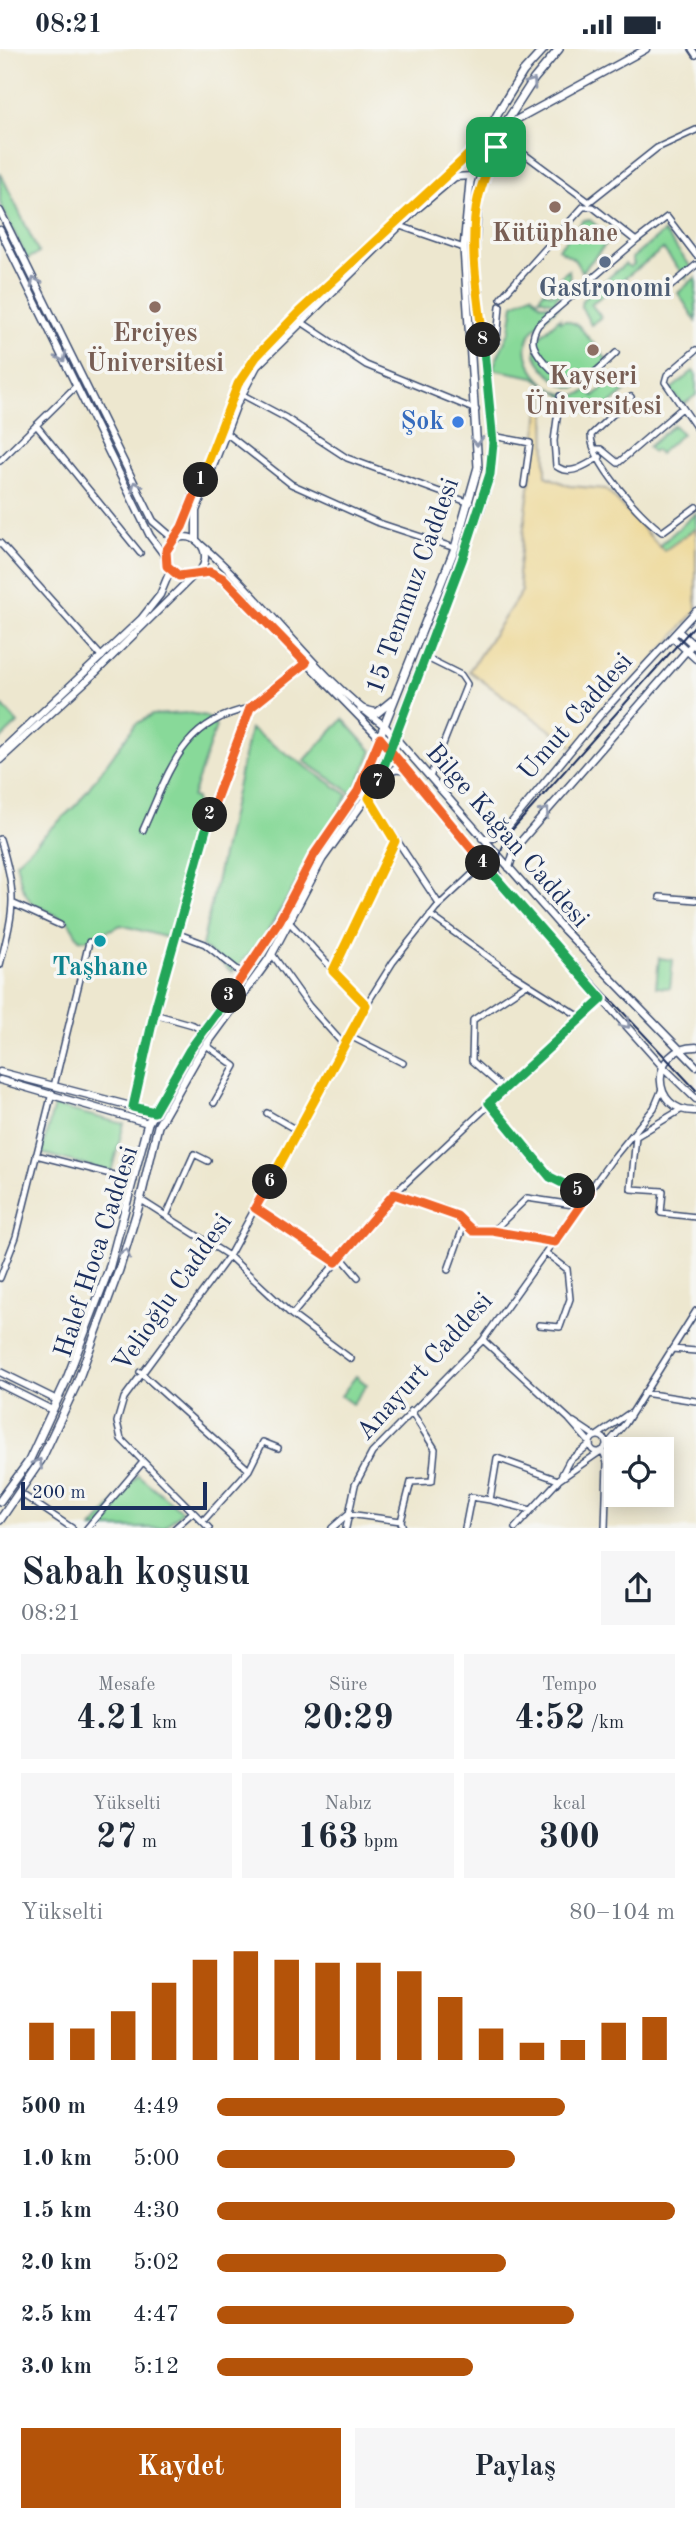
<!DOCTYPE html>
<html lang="tr">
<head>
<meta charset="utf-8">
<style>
	:root { --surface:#fff; --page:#f6f6f7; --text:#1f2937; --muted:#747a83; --accent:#b45309 }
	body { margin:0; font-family:"Old Standard TT",serif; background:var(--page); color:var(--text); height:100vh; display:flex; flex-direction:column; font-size:26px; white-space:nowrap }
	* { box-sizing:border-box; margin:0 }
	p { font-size:23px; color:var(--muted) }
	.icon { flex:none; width:38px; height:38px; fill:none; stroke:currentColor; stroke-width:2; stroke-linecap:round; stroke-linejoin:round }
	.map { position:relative; height:1479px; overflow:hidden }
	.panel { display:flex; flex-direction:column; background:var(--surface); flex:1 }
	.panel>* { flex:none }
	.tools { position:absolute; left:604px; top:1388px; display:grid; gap:14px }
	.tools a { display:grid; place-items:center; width:70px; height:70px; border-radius:0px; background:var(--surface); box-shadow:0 4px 18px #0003; font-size:35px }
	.scale { position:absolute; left:21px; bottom:18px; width:186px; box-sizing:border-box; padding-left:7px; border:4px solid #1b2f5e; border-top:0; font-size:19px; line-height:24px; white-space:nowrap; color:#1b2f5e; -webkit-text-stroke:5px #f6f6f2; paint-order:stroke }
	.pin { position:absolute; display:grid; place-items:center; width:60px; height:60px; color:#fff; margin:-30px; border-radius:14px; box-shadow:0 4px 10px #0006 }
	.km { position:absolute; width:35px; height:35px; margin:-18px; border-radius:50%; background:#222; color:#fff; font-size:19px; line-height:35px; text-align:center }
	.round { display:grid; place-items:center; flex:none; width:74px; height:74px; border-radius:0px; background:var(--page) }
	.overview { display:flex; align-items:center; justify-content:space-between; height:119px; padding:0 21px }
	h1 { font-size:38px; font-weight:800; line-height:52px }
	.figures { display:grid; grid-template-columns:repeat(3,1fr); gap:10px; height:119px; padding:7px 21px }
	.figures div { display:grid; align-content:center; border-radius:0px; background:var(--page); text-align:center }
	.figures b { font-size:35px; font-weight:800 }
	.figures small { font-size:19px; font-weight:400 }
	.figures p { font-size:19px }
	.chart { height:196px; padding:14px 21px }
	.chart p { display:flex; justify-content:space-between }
	.chart svg { width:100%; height:126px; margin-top:7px; stroke:var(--accent); stroke-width:6 }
	.cta { display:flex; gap:14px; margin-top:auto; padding:14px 21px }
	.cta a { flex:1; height:80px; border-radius:0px; background:var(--accent); color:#fff; font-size:28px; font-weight:800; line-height:80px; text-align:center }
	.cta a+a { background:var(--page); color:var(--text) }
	ul { padding:0 21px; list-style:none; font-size:23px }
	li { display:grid; grid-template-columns:112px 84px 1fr; align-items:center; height:52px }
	li i { height:18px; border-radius:9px; background:var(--accent) }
	.status { display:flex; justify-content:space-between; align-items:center; height:49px; padding:0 35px; background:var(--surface); direction:ltr }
	.status svg { height:19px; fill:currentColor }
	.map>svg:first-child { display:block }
	.green { fill:#88d999; stroke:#52847c; stroke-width:2 }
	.sand { fill:#eeda9e; stroke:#84847e; stroke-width:2 }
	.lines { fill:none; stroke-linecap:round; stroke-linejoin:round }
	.minor-casing { stroke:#3a4b6f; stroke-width:8 }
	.tertiary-casing { stroke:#3a4b6f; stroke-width:9 }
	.secondary-casing { stroke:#3a4b6f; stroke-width:10 }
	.minor { stroke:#fff; stroke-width:5 }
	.tertiary { stroke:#fff; stroke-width:6 }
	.secondary { stroke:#fff; stroke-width:7 }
	.tram { stroke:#1b2f5e; stroke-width:2 }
	.oneway { stroke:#8d97ae }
	.split-1-casing { stroke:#fff; stroke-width:14 }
	.split-2-casing { stroke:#fff; stroke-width:14 }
	.split-3-casing { stroke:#fff; stroke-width:14 }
	.split-4-casing { stroke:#fff; stroke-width:14 }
	.split-5-casing { stroke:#fff; stroke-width:14 }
	.split-6-casing { stroke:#fff; stroke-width:14 }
	.split-7-casing { stroke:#fff; stroke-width:14 }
	.split-8-casing { stroke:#fff; stroke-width:14 }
	.split-9-casing { stroke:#fff; stroke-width:14 }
	.split-1 { stroke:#f5b400; stroke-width:9 }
	.split-2 { stroke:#f0652b; stroke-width:9 }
	.split-3 { stroke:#22a559; stroke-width:9 }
	.split-4 { stroke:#f0652b; stroke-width:9 }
	.split-5 { stroke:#22a559; stroke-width:9 }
	.split-6 { stroke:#f0652b; stroke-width:9 }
	.split-7 { stroke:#f5b400; stroke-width:9 }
	.split-8 { stroke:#22a559; stroke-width:9 }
	.split-9 { stroke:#f5b400; stroke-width:9 }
	.education-dot { fill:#8d6e63; stroke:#f6f6f2; stroke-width:2.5 }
	.service-dot { fill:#5c6f8a; stroke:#f6f6f2; stroke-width:2.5 }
	.shop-dot { fill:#3f7fe0; stroke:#f6f6f2; stroke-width:2.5 }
	.culture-dot { fill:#0f9aa8; stroke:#f6f6f2; stroke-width:2.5 }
	.labels { text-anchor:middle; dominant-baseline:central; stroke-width:7; stroke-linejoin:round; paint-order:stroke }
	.education-label { font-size:26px; font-weight:bold; fill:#785e54; stroke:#f6f6f2 }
	.service-label { font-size:26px; font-weight:bold; fill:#4e5e75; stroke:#f6f6f2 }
	.shop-label { font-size:26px; font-weight:bold; fill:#366cbe; stroke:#f6f6f2; text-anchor:end }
	.street-label { font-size:26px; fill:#1b2f5e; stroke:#f6f6f2 }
	.culture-label { font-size:26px; font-weight:bold; fill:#0d838f; stroke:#f6f6f2 }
</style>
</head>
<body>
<div class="status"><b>08:21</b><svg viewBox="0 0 49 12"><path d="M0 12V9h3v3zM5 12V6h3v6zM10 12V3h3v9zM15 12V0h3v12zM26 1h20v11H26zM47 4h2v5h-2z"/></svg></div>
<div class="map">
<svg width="696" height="1479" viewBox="0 0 696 1479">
	<rect width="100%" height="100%" fill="#f6f6f2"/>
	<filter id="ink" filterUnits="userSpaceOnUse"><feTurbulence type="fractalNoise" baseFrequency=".0143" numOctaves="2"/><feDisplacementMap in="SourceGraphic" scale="14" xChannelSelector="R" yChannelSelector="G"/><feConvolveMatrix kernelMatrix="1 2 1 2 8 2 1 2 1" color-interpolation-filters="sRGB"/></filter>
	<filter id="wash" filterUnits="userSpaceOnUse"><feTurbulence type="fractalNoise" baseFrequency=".00686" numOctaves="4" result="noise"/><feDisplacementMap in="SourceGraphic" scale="28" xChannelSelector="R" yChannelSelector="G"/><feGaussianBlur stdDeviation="1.57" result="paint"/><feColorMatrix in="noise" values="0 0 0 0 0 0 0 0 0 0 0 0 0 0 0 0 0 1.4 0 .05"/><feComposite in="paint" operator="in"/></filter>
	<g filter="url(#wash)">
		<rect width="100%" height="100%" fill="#ede7cf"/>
		<path class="green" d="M0 123 39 204 27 210 0 154Z
			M584 171H590L611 189 582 223 574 210 558 200Z
			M664 183 691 218 686 229 663 200 591 255 601 268 591 276 581 257 582 251 625 215 630 218 634 215 632 209Z
			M569 221 571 240 568 238 556 249V254L539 249 544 242 552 245 560 241V228Z
			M696 228V272L678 244Z
			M531 245 541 255 558 258C548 267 533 277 528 290 517 319 562 361 588 341L594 347 618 325 630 338 595 369 534 328 492 320 510 281 514 255Z
			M560 269V273L565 271 578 276 608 312 576 339C559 339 543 320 535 306L539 288Z
			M693 322 696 326V346L683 356 670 341Z
			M674 376 682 385 659 405 655 401 652 403 648 398Z
			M696 464V479L667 502 662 501 660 496Z
			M3 657 18 674 0 691V659Z
			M188 664 206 667 216 677 192 748 196 749 198 778 172 890 121 876 86 891 79 890 68 872 31 854 22 838 16 813 77 755 136 675 152 666Z
			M343 670 372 702 353 745 304 712Z
			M250 680 348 746 264 889 232 923 202 897Z
			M659 909 673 911 670 939 656 938Z
			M54 1057 124 1075 111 1123 41 1104Z
			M356 1327 367 1336 352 1355 341 1347Z
			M138 1426 182 1462 164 1479H92Z"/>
		<path class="sand" d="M542 339 545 340 546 427 569 437 606 440 664 502 696 479V562L576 700 469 622 522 542 518 525Z"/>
	</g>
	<g filter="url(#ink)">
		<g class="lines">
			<g class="minor-casing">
				<path id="minor" d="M692 0 696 6
					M500 87 589 153 657 99 696 81
					M400 177 464 199
					M636 192 667 168 696 206
					M665 242 696 216
					M501 249 583 158H593L636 192 538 276C534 283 531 290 534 297 538 309 562 334 575 333 588 333 606 313 616 304
					M300 272 366 316 476 361
					M484 298 497 292 500 257
					M696 301 667 326 665 333 696 378
					M241 345 286 369 347 409 470 454
					M560 347 554 392 556 417C571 428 585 416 600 408
					M631 348 591 386C591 413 641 468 662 483L696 458
					M36 376 140 504
					M226 384 291 435 376 473 455 499
					M493 387 530 394 524 436
					M595 400H601L618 414 682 359
					M0 412 76 337
					M0 494 102 608
					M425 608 461 626 467 635 430 728
					M369 749 439 855
					M143 781C169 724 180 673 250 659
					M0 790C18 848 14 859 0 916
					M660 848 696 851
					M14 855 60 876
					M430 866 512 925 582 969
					M289 873 366 956
					M176 884 205 895 244 926
					M272 905 309 957 345 997
					M333 922 395 792
					M154 965 193 976 203 982
					M350 987 403 1014
					M206 996 235 1017 214 1054
					M54 1037 89 893
					M504 1040 472 1012 473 971 527 935
					M489 1054C516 1086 544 1140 590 1143
					M133 1058 157 957 208 770 250 659 306 614
					M267 1064 298 1082
					M636 1087 631 1140 663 1142 661 1164 696 1168
					M635 1088 682 1060
					M36 1106 134 1131
					M394 1145 457 1167 473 1182H493L555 1193
					M141 1151 229 1207 292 1266 351 1310
					M255 1159 336 1213
					M167 1165 194 1105 208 1112
					M493 1182 527 1149 580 1157
					M341 1208 358 1228
					M448 1221 464 1176
					M0 1229 16 1188 52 1044
					M292 1266 394 1145 602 950
					M539 1276 560 1278 570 1250 567 1220 546 1204
					M483 1291 569 1370 590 1394
					M672 1300 696 1302
					M140 1323 249 1421
					M644 1344 696 1352
					M574 1373 595 1387
					M598 1386 628 1365
					M590 1395a8 8 0 1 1 16 0a8 8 0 1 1-16 0Z
					M605 1398 625 1375 696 1262
					M603 1401 607 1414 605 1479
					M559 1431 569 1412 590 1395
					M20 1444 72 1479
					M531 1461 490 1451 497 1409 558 1431
					M203 1472 249 1421 263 1393 278 1399
					M87 1479 143 1413
					M175 1479 193 1463
					M209 1479 121 1390 117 1373 124 1349 229 1207 363 961 393 913 436 859 483 815
					M332 1479 348 1465 401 1472
					M346 1479 355 1436 372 1404 483 1291 610 1113 654 1059 662 1040
					M403 1479 401 1472 411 1433 432 1432 435 1400 411 1362
					M465 1479 471 1448 490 1451
					M515 1479 559 1431 601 1402"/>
			</g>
			<g class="tertiary-casing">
				<path id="tertiary" d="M505 77 646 0
					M0 162 153 472 175 491
					M0 181 150 487 165 507
					M165 508a20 20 0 1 1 40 0a20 20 0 1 1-40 0Z
					M176 490 238 335 256 308 299 263 481 95
					M196 491V462L237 355 257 317 417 160 455 128 472 127
					M200 495C266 551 314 627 385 677L564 881 696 1017
					M194 526 210 523 229 534 380 689 498 833 663 1018 696 1050
					M678 582 696 598
					M672 588 696 610
					M0 703 141 570 160 546 170 522
					M0 711 95 624 193 527
					M482 789H493L507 779 600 666 696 562
					M509 819 515 799 696 591
					M696 998C648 998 650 1064 696 1062
					M0 1023 154 1063
					M0 1031 148 1074
					M0 1323 57 1351
					M0 1335 52 1361"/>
			</g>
			<g class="secondary-casing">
				<path id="secondary" d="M361 660 377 664 393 651
					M379 732 395 720 407 721
					M0 1452 29 1412 66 1332 109 1220 148 1074 189 1002 260 903 314 806 358 742 455 499 478 418 464 199 470 133 482 94 502 57 523 23 544 0
					M0 1471 41 1411 77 1334 119 1221 139 1156 158 1077 198 1007 269 910 322 810 376 735 480 460 490 425 493 394 474 208 478 149 503 78 534 30 559 0"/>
			</g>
			<use href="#minor" class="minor"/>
			<use href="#tertiary" class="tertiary"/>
			<use href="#secondary" class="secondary"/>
			<path class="tram" d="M696 575 512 781C497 801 494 824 511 844L696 1041"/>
		</g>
		<defs><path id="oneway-chevron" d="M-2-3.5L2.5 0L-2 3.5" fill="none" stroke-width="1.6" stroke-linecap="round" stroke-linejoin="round" transform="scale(1.75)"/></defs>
		<g class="oneway">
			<use href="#oneway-chevron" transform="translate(532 34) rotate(-55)"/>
			<use href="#oneway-chevron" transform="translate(35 233) rotate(-116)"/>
			<use href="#oneway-chevron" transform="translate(62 308) rotate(63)"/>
			<use href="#oneway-chevron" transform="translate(477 392) rotate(88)"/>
			<use href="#oneway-chevron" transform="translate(136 437) rotate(-116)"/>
			<use href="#oneway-chevron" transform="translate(545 763) rotate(-49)"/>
			<use href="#oneway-chevron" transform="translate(626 975) rotate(49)"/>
			<use href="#oneway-chevron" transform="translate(125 1204) rotate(-73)"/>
			<use href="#oneway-chevron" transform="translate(38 1414) rotate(-60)"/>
		</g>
	</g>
	<g class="lines" filter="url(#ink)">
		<g class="split-1-casing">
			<path id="split-1" d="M201 431 238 335 256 308 299 263 463 111C473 102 483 87 496 98"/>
		</g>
		<g class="split-2-casing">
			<path id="split-2" d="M201 431 182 478 166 502 167 517 179 527 210 523 224 530 306 614 250 659 210 766"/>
		</g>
		<g class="split-3-casing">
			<path id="split-3" d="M210 766 156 957 133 1058 154 1063 189 1002 229 947"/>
		</g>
		<g class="split-4-casing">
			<path id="split-4" d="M229 947 280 871 314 806 358 742 380 689 483 814"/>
		</g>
		<g class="split-5-casing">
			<path id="split-5" d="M483 814 602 950 489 1054 550 1128 578 1142"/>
		</g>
		<g class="split-6-casing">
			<path id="split-6" d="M270 1133 255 1159 336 1213 394 1145 457 1167 473 1182H492L555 1193 590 1143 578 1142"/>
		</g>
		<g class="split-7-casing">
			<path id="split-7" d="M270 1133 366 956 333 922 395 792 369 749 378 733"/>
		</g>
		<g class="split-8-casing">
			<path id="split-8" d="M378 733 462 511 490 425 493 394 483 291"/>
		</g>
		<g class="split-9-casing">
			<path id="split-9" d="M483 291C478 245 468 196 478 150 482 133 490 115 496 98"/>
		</g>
		<use href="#split-1" class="split-1"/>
		<use href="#split-2" class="split-2"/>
		<use href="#split-3" class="split-3"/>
		<use href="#split-4" class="split-4"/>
		<use href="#split-5" class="split-5"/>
		<use href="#split-6" class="split-6"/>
		<use href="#split-7" class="split-7"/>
		<use href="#split-8" class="split-8"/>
		<use href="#split-9" class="split-9"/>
	</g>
	<g class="education-dot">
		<circle cx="555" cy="158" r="7"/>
		<circle cx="155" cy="258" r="7"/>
		<circle cx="593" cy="301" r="7"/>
	</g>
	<circle class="service-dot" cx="605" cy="213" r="7"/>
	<circle class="shop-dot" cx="458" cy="373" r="7"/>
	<circle class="culture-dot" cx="100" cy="892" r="7"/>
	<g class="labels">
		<g class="education-label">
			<text x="555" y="185">Kütüphane</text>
			<text x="155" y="285">Erciyes<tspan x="155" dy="30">Üniversitesi</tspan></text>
			<text x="593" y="328">Kayseri<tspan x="593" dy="30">Üniversitesi</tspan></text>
		</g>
		<g class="service-label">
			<text x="605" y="240">Gastronomi</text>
		</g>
		<g class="shop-label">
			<text x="444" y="373">Şok</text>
		</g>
		<g class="street-label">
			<text transform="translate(413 537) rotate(-70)">15 Temmuz Caddesi</text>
			<text transform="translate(576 668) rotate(-49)">Umut Caddesi</text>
			<text transform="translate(507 787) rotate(49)">Bilge Kağan Caddesi</text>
			<text transform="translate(97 1203) rotate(-72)">Halef Hoca Caddesi</text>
			<text transform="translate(173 1244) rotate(-55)">Velioğlu Caddesi</text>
			<text transform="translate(425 1318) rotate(-48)">Anayurt Caddesi</text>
		</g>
		<g class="culture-label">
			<text x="100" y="919">Taşhane</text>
		</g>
	</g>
</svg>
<div class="tools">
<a><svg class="icon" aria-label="locate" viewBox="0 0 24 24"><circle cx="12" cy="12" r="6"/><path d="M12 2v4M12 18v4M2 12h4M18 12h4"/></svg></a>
</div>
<div class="scale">200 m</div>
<div class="pin" style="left:496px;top:98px;background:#1e9e55"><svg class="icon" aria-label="arrive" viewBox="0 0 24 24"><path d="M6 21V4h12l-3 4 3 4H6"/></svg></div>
<b class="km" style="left:201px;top:431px">1</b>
<b class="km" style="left:210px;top:766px">2</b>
<b class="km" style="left:229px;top:947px">3</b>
<b class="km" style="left:483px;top:814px">4</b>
<b class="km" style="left:578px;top:1142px">5</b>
<b class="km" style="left:270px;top:1133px">6</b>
<b class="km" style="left:378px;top:733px">7</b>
<b class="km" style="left:483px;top:291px">8</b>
</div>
<section class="panel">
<div class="overview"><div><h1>Sabah koşusu</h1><p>08:21</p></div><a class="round"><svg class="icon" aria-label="share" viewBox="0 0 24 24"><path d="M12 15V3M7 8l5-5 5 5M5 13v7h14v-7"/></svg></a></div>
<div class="figures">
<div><p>Mesafe</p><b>4.21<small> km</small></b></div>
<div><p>Süre</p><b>20:29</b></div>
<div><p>Tempo</p><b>4:52<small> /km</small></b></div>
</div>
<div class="figures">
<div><p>Yükselti</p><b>27<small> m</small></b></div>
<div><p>Nabız</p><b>163<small> bpm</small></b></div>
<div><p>kcal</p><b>300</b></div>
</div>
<div class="chart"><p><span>Yükselti</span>80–104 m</p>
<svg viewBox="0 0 160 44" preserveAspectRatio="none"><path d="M5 44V31M15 44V33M25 44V27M35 44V17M45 44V9M55 44V6M65 44V9M75 44V10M85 44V10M95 44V13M105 44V22M115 44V33M125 44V38M135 44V37M145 44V31M155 44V29"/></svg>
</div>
<ul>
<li><b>500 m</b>4:49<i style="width:76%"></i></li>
<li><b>1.0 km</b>5:00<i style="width:65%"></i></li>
<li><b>1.5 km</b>4:30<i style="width:100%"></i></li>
<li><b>2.0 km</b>5:02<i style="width:63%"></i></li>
<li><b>2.5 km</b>4:47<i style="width:78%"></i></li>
<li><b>3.0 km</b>5:12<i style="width:56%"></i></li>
</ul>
<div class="cta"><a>Kaydet</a><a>Paylaş</a></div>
</section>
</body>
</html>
